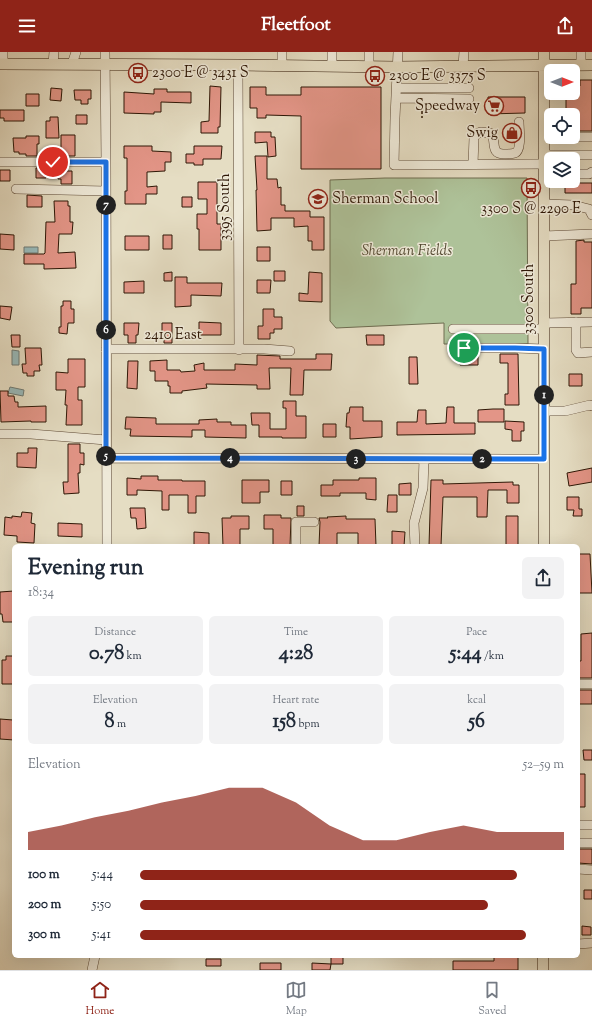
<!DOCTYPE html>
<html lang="en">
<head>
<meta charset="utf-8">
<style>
	:root { --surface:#fff; --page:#f2f2f3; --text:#1f2937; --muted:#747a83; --line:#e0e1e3; --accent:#8f2418 }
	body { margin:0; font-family:"Sorts Mill Goudy",serif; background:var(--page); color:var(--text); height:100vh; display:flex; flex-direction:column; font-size:15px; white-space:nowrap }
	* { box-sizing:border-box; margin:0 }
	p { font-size:13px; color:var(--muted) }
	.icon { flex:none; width:22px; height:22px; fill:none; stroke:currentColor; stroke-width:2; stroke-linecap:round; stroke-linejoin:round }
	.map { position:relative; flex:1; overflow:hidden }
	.sheet { position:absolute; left:12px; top:492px; width:568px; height:414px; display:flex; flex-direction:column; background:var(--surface); border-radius:6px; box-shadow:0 4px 16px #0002 }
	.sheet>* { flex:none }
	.needle { width:26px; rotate:90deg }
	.controls { position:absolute; left:544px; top:12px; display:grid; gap:8px }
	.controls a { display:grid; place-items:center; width:36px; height:36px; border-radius:6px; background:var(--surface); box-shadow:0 4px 16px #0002; font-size:20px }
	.pin { position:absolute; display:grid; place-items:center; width:34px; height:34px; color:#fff; margin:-17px; border:2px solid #fff; border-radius:50%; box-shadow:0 1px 4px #0007 }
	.km { position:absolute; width:20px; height:20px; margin:-10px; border-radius:50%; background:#222; color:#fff; font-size:11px; line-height:20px; text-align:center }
	.round { display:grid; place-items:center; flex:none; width:42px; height:42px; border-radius:6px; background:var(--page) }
	.overview { display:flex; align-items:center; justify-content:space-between; height:68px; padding:0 16px }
	h1 { font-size:22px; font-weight:800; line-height:30px }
	.stats { display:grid; grid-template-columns:repeat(3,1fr); gap:6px; height:68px; padding:4px 16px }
	.stats div { display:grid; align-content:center; border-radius:6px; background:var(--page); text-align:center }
	.stats b { font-size:20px; font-weight:800 }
	.stats small { font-size:11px; font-weight:400 }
	.stats p { font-size:11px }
	.chart { height:112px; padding:8px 16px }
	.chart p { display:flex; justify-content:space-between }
	.chart svg { width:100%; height:72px; margin-top:4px; fill:var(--accent); opacity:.7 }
	ul { padding:0 16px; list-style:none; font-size:13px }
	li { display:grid; grid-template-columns:64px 48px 1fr; align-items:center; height:30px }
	li i { height:10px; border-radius:5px; background:var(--accent) }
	header { display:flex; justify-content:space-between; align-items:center; height:52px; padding:0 16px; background:var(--accent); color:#fff; font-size:18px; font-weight:800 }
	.tabs { display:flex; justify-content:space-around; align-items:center; height:56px; border-top:1px solid var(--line); background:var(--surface); font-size:11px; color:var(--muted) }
	.tabs a { display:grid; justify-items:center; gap:2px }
	.tabs .active { color:var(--accent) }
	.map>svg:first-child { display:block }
	.green { fill:#aec299; stroke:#6e6c50 }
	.water { fill:#98babb; stroke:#6e7973 }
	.building { fill:#e39587; stroke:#2e1706 }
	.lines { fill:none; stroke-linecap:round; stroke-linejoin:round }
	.minor-casing { stroke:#5c4835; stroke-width:10 }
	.major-casing { stroke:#2e1706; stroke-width:12 }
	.path { stroke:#2e1706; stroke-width:1.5; stroke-dasharray:3 2; stroke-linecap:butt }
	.minor { stroke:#eee9d8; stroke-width:9 }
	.major { stroke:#e5ddc3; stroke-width:11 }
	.route-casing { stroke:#fff; stroke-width:8 }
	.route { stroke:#1a73e8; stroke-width:5 }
	.labels { text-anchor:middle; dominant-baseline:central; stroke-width:3; stroke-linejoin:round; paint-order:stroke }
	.poi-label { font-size:15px; fill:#2e1706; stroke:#eee9d8; text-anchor:start }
	.street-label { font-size:15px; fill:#2e1706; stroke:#eee9d8 }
	.park-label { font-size:15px; font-style:italic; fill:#544a32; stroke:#eee9d8 }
</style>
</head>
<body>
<header><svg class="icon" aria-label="menu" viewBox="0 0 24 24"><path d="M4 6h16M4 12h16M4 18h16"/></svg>Fleetfoot<svg class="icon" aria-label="share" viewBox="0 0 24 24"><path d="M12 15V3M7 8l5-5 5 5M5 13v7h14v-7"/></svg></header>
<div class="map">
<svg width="592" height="918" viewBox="0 0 592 918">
	<rect width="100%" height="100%" fill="#e5ddc3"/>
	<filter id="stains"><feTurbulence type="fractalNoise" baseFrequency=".005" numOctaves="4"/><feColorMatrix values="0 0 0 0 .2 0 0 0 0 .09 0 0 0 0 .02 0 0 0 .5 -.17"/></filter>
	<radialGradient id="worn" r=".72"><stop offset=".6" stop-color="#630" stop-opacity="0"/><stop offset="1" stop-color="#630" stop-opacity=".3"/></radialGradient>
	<path class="green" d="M385 126H527L528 292H444V271L336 276 330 269V128Z"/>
	<path class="water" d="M24 195H38V201H24Z
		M12 298 19 299V313H12Z
		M10 335 24 338 23 344 8 341Z"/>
	<path class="building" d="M580 28H592V79H573V63H566V41H573V34H580Z
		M210 34 221 35 220 75H218V81H201V70L209 69Z
		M250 35H266V43H301V35H381V117H301V64L266 63V66H257V56H250Z
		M51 36 62 37 61 49 50 48Z
		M154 37H167V40H191V51L161 50V60H154V62L124 61V40L154 42Z
		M74 38H91V47H88V52H81V48H75Z
		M26 42H39V54H26Z
		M488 45H525V61L488 62Z
		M0 58H24V69H4V66H0Z
		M76 63H87V72H76Z
		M50 65H58L59 86H46V69H50Z
		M508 78H513L514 88H508Z
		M255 80H271V85H275L276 104 268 105 267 90 255 91Z
		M61 83H75V104H61Z
		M26 84H39V92H37V104H26V102H19V100H14L13 86H26Z
		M124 94H152V99L171 100V110H165V119L147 120V135L157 134V142H146V152H125V139H127V106H124Z
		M194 94H222L221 107H203V113H194V111H186V102H194Z
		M255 104H267V127H277L278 136 281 135V153H285V159H310V165H324V198H312V189H308V174L294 175V166H271V178L257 179 256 138H257Z
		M36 116H45L46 126H36Z
		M0 118H10V129H0Z
		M58 119H72V132H61V127H58Z
		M198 130H217V172H221V198H199V177H197V162H207V147H198Z
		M565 131H592V141H565Z
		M27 143 42 144V155H27Z
		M182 145H192V155H182Z
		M54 149H68V154H70V170H73L72 182H59L58 201 75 200 76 216 44 217V212H24V202H44L45 201 46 170H55Z
		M0 182 14 183V198L0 197Z
		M163 183H172V197H163Z
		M125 184H149V198H125Z
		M584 188V190H592V256H581V262H571V232H576V189Z
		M257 195H270V209H257Z
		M274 219H285V229H274Z
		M172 220V229H164V221Z
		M309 220 322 221V250L299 249V241L308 242Z
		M175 225H187V231H222L221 244 191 243V254L175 255Z
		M257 228H271L270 241H257Z
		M144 229V241H124V230Z
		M63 249H71V257H74V271H68L67 282 59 281V275H61V254H63Z
		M0 254 12 255 10 268 0 266Z
		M263 257H274V265H282V277H274V281H270V287H258V274H263Z
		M199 270 221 271V283H199Z
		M124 271H139L138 283H136V291H128V283H124Z
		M162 271H172V291H164V286H162Z
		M11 283H20V295H12Z
		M366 283H384V293H367Z
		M25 296H41L42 313H39L40 319H34V324H27V321H23L22 312H26Z
		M316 302H332L331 318H304L303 343H290L291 316H269L270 337H257V333L206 332 207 336 182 339V341H170V334H168V329H155V319H150V309L167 308V318H180L181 320 195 319 194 313 204 311V318H235V312L257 313V303L280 304V307H316Z
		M500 302H518L519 353H505V342H508V311H500Z
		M461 304H478V313H460Z
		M409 305H417L418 332H409Z
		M68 307H85V335H78V348H82V373H66L67 353H65L66 338H56V320L68 321Z
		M128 309H138L137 337 127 336Z
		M569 322H582V334H569Z
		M0 339H8V344H14L15 350H18V355L46 354V370H31V369L1 370Z
		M283 349H296V364H306V386H282V385H259V373H252L251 361H270V377H286V356H283Z
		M350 355H363V369H382V385L350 387V375H346L347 361H349Z
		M447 355H454V371H475V382L397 383V370H417L418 358H426V372L446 371Z
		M493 357H504V370H478V358Z
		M126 365 156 366V372H199V368L217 367V370H231V373H246V386L205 385V378H192V385L130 384 131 377H125Z
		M505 369 524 370V379H521V389H512V378L505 377Z
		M323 372H336V385H323Z
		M68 392H80V401H84V413L80 412V421H78L79 441 64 442 63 430H68Z
		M28 396H37L36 416 17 415V401H28Z
		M592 416V430L569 434 567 421Z
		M141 424H158V428H182V429H205V444H196V461H188V443H169V458H162V439L137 438V443H127V426L141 427Z
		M359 426H376V448L366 447V441H340V444H321V433H333V428H359Z
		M242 428H269V440H260V451H242Z
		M431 428H443V432L513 430V433H519V451H507V438H488L487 465H477V445H443L441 494H429Z
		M281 429H292V443H281Z
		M411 431V443H399V432Z
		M388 443H397V460H387Z
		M567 445H579V457H582V464H573L574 458H567Z
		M297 454H304V464H297Z
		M130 456H145L146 476 137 477 136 466H131Z
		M22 460 32 461 31 471 35 472 34 491 17 490V484L4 483 5 465 12 466V464L21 465Z
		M264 463H281V466H291L290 494H273V477H264Z
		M231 464H249V477H240V494H223L222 466H231Z
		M346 464V467H375L376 494H358V481H337V494H319L320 470 319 466H328L327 465Z
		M506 464H518V494H506Z
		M58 471 82 472V485L58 484Z
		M392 479 405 480 404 494H392Z
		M194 480 209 481V494H194Z
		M578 502H590L592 541H578Z
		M14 539V570H3L2 562H0V540Z
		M592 581V626H578V609H581V582Z
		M6 604H14V632H2V608H6Z
		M578 638H592V652H578Z
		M0 667 13 668 14 688 0 687Z
		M583 698H592V708H584Z
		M578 722H585V755H578Z
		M578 797H592V812L578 811Z
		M584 838H592V847H584Z
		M582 874 591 875V883H582Z
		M331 904H343V912H331Z
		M494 904H518V918H453V909H494Z
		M206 907H221V914H206Z
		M260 911H281V918H260Z
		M312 911 331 912 330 918H312Z"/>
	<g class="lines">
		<g class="minor-casing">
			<path id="minor" d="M105 0 106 110 107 494
				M282 0V13
				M398 0 395 66 394 113 544 112
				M581 0V13
				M3 12V0
				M53 12 54 0
				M72 12 76 0
				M238 13 239 298
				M332 14V0
				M463 14 464 0
				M369 15V0
				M397 36H469
				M397 46 469 47
				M567 85H592
				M544 103H592
				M0 110H106
				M473 112 474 86 476 82 481 80 490 81C496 86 492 93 496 99 498 102 502 102 505 102 508 102 512 102 515 101 522 98 519 77 519 70
				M573 122H589L592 120
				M16 137 106 139
				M544 152 573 153 589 157 592 163
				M544 184 592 182
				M576 270V298L578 301 592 300
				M544 271 592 270
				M453 277H544
				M464 296H515L544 297
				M106 297H264L290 299
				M544 359H565L590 353 592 354
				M0 382H31L106 388
				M106 406 544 407
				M296 494V470H314
				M415 494 414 471 423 436 424 407
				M578 632H592
				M578 773H592
				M578 791H592
				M578 817 592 818
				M578 892 592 891
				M92 918 95 904"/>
		</g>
		<g class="major-casing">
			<path id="major" d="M0 12 238 13 397 15 592 13
				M544 494V0
				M543 904V918"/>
		</g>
		<path class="path" d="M422 54V66"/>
		<use href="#minor" class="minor"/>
		<use href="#major" class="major"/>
	</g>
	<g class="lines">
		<g class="route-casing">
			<path id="route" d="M53 110H106V406L544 407V297L515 296H464"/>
		</g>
		<use href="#route" class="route"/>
	</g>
	<defs>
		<g id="bus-ring" transform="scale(1)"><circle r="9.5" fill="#eee9d8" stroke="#8f2418" stroke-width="1.5"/><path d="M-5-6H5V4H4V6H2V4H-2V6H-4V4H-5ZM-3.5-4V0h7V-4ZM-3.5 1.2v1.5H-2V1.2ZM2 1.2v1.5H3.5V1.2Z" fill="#8f2418"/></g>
		<g id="supermarket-ring" transform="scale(1)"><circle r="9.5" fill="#eee9d8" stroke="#8f2418" stroke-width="1.5"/><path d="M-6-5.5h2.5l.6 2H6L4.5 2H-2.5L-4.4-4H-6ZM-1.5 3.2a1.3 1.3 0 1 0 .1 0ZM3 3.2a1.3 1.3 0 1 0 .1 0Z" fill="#8f2418"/></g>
		<g id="shop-ring" transform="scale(1)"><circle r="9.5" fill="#eee9d8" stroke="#8f2418" stroke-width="1.5"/><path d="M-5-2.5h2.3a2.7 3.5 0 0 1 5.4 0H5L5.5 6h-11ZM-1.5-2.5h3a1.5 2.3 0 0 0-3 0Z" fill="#8f2418"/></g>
		<g id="school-ring" transform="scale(1)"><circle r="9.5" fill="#eee9d8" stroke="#8f2418" stroke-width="1.5"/><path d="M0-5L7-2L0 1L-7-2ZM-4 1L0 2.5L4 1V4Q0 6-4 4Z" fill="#8f2418"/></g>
	</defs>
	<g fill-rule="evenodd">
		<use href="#bus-ring" x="138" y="21"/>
		<use href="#bus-ring" x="375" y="24"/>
		<use href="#supermarket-ring" x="494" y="54"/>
		<use href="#shop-ring" x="512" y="81"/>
		<use href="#bus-ring" x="531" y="136"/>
		<use href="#school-ring" x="318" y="147"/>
	</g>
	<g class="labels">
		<g class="poi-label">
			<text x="152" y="21">2300 E @ 3431 S</text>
			<text x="389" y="24">2300 E @ 3375 S</text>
			<text x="480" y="54" text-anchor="end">Speedway</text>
			<text x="498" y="81" text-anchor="end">Swig</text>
			<text x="332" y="147">Sherman School</text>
			<text x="531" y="157" text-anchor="middle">3300 S @ 2290 E</text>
		</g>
		<g class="street-label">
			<text transform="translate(225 155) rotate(-90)">3395 South</text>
			<text transform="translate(529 247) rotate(-90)">3300 South</text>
			<text x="173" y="283">2410 East</text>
		</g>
		<g class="park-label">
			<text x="407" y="199">Sherman Fields</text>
		</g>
	</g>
	<rect width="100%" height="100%" filter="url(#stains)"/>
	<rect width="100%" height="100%" fill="url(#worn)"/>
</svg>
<div class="controls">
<a><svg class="needle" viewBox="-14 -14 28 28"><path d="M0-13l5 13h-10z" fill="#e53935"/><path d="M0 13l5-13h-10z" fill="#747a83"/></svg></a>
<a><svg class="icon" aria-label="locate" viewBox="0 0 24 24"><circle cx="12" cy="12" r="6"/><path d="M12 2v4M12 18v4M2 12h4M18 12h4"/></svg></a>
<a><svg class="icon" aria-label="layers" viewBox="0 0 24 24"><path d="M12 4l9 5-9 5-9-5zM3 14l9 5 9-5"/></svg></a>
</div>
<div class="pin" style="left:464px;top:296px;background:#1e9e55"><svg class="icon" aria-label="arrive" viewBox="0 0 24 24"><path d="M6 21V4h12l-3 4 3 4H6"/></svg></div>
<div class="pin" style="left:53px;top:110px;background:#d93025"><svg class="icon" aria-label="check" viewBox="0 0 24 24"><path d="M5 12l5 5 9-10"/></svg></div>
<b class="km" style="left:544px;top:343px">1</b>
<b class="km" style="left:482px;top:407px">2</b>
<b class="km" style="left:356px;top:407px">3</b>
<b class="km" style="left:230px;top:406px">4</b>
<b class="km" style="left:106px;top:404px">5</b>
<b class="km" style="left:106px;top:278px">6</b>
<b class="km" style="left:106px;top:153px">7</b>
<section class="sheet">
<div class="overview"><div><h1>Evening run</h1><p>18:34</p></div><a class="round"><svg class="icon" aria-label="share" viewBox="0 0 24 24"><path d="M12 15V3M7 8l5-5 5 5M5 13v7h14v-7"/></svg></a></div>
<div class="stats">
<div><p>Distance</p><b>0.78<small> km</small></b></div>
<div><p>Time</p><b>4:28</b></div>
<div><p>Pace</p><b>5:44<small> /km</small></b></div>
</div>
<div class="stats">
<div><p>Elevation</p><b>8<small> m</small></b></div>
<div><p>Heart rate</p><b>158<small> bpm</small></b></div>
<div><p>kcal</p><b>56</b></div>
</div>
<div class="chart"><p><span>Elevation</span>52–59 m</p>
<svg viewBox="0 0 160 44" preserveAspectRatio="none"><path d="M0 44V33L10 29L20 24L30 20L40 15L50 11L60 6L70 6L80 15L90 29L100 38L110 38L120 33L130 29L140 33L150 33L160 33V44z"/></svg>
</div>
<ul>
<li><b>100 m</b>5:44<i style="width:89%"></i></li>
<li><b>200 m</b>5:50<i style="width:82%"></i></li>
<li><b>300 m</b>5:41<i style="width:91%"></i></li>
</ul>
</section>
</div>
<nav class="tabs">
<a class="active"><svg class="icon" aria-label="home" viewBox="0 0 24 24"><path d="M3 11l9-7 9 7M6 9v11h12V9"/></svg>Home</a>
<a><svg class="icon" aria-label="map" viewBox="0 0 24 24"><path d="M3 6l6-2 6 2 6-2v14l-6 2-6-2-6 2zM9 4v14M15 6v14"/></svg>Map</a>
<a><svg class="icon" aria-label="saved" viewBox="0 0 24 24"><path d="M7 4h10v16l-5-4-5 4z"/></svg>Saved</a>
</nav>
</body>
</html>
